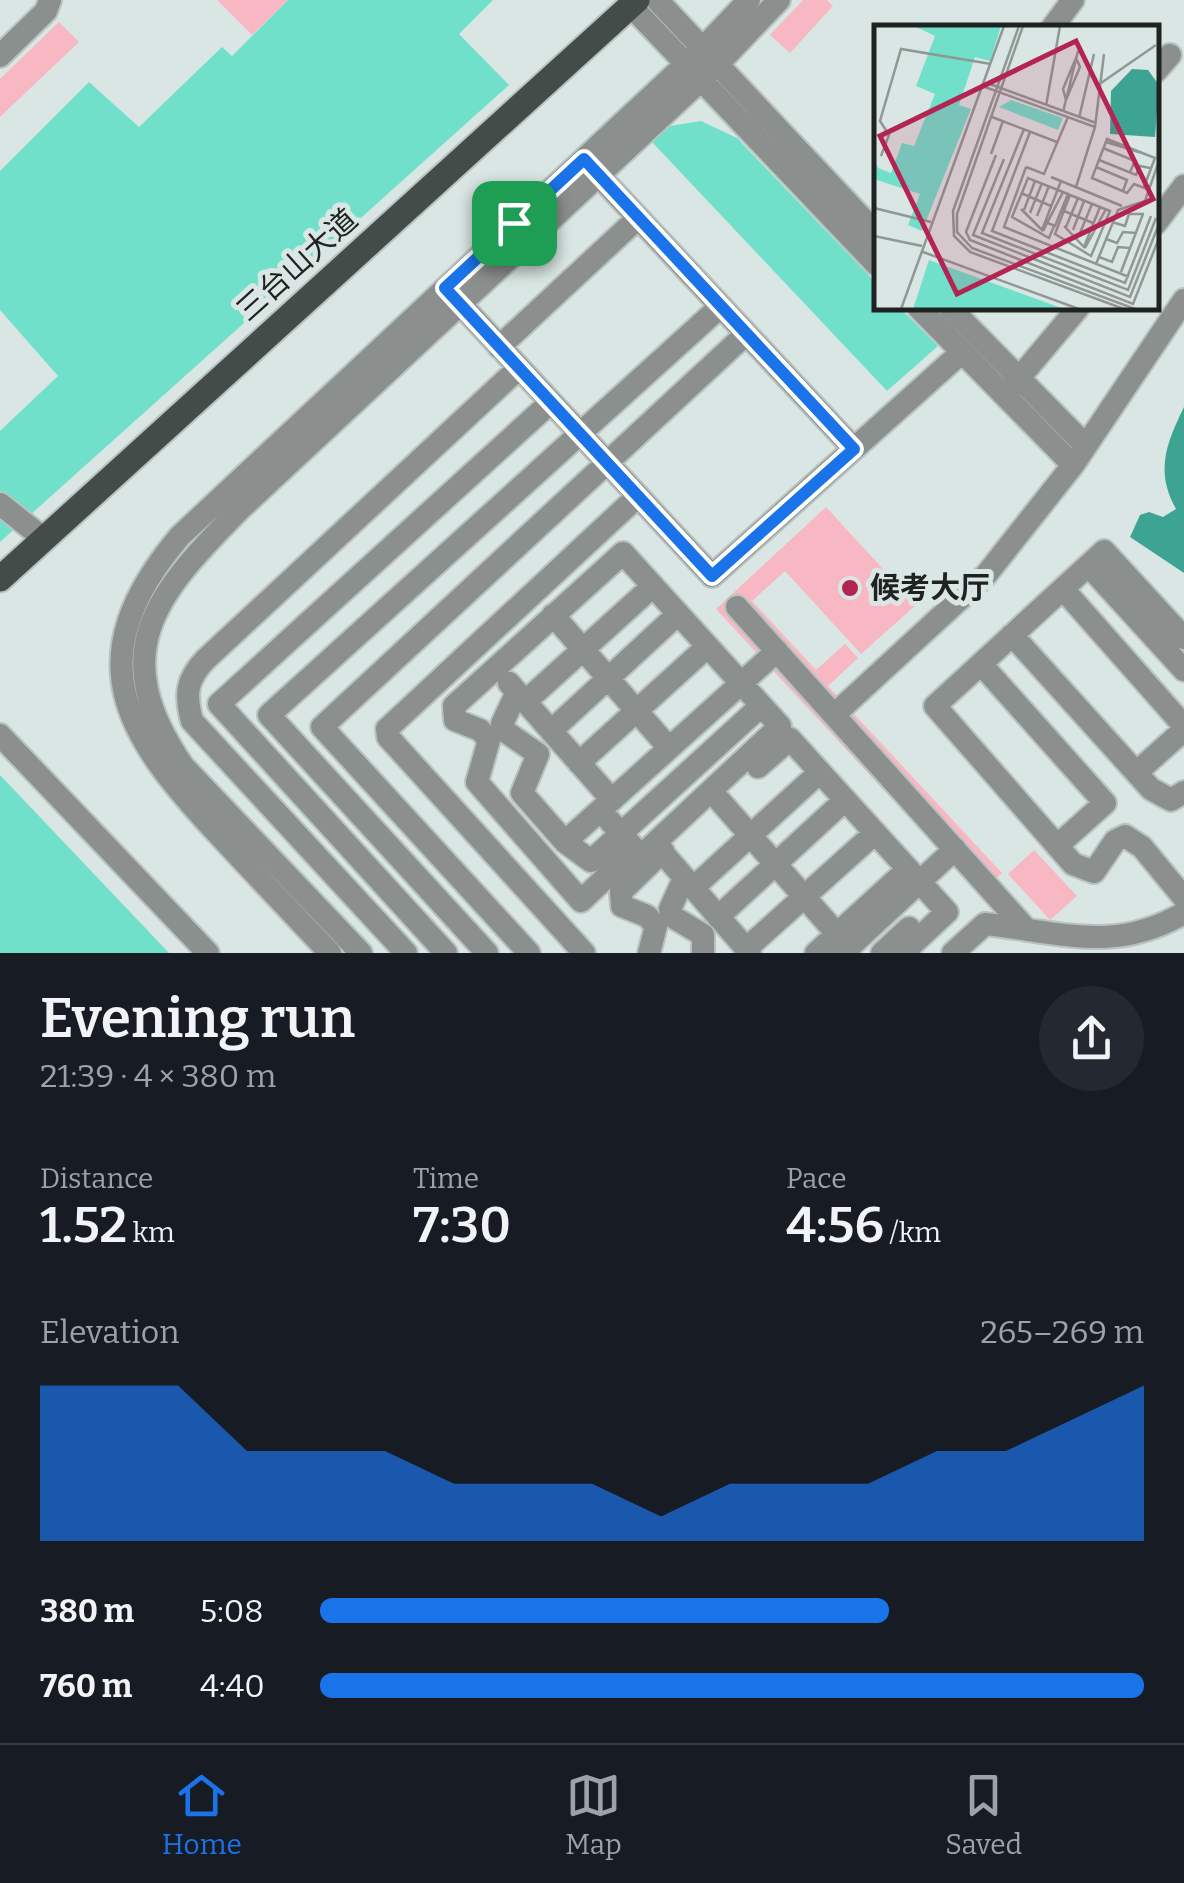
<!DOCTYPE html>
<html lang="en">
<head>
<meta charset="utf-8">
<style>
	:root { --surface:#171b24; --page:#242831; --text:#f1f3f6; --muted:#9ea1a6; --line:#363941; --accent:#1a73e8 }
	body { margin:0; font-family:Bitter,"Noto Sans SC",serif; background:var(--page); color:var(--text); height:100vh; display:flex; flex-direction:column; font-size:38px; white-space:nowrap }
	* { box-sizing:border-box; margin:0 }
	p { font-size:32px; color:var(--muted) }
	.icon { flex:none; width:55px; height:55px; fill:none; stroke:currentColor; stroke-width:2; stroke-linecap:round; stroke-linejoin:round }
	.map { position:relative; height:953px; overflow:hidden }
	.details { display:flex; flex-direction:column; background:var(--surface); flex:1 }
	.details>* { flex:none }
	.pin { position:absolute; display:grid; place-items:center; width:85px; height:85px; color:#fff; margin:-42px; border-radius:20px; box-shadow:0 5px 15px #0006 }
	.round { display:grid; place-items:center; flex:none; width:105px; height:105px; border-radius:52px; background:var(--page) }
	.overview { display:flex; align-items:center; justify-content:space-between; height:170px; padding:0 40px }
	h1 { font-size:55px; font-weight:600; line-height:75px }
	.stats { display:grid; grid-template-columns:repeat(3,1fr); gap:15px; height:170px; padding:10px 40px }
	.stats div { display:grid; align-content:center }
	.stats b { font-size:50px; font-weight:600 }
	.stats small { font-size:28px; font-weight:400 }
	.stats p { font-size:28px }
	.chart { height:280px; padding:20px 40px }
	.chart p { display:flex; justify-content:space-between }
	.chart svg { width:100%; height:180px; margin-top:10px; fill:var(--accent); opacity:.7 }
	ul { padding:0 40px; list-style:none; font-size:32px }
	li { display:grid; grid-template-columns:160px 120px 1fr; align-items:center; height:75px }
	li i { height:25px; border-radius:12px; background:var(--accent) }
	.dock { display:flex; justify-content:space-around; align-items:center; height:140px; border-top:2px solid var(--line); background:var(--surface); font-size:28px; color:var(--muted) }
	.dock a { display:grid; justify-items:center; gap:5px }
	.dock .on { color:var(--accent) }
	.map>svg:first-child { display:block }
	.green { fill:#70e0cb }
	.water { fill:#3da493 }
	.building { fill:#f7b8c3 }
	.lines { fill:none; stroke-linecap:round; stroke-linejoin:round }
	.minor-casing { stroke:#b8c3c0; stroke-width:26 }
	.major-casing { stroke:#b8c3c0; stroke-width:29 }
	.minor { stroke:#8b8f8e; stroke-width:22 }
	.major { stroke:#444c4a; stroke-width:25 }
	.route-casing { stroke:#fff; stroke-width:20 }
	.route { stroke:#1a73e8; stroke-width:12 }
	.poi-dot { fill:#b32353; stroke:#dae6e3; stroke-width:4 }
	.labels { text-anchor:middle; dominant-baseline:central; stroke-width:10; stroke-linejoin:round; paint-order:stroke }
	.street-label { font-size:30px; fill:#1e2221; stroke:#dae6e3 }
	.poi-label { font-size:30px; font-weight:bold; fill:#1e2221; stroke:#dae6e3; text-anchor:start }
	.inset-road { fill:none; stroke:#8f9895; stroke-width:2.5 }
	.view { fill:#b32353; fill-opacity:0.15; stroke:#b32353; stroke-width:5 }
	.inset-edge { fill:none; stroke:#1e2221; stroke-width:5 }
</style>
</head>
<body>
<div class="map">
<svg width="1184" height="953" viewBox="0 0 1184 953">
	<rect width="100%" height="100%" fill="#dae6e3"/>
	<path class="green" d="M288 0H493L459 34 509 85 0 542V431L58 376 0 310V171L89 82 139 127 222 47 232 56Z
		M701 121 737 138 876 283V308H900L938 346 887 391 652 142 670 126Z
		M0 775 169 953H0Z"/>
	<path class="water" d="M1184 407V573L1130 537 1140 515 1149 512 1163 517 1176 509C1155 472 1166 444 1184 407Z"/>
	<path class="building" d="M217 0H288L252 35Z
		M803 0H827L833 6 790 53 770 35Z
		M59 22 79 42 0 117V79Z
		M826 507 916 605 861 654 785 571 752 601 816 670 845 644 858 658 828 686 1002 873 980 894 716 609Z
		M1034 850 1077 896 1050 920 1008 874Z"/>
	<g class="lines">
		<g class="minor-casing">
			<path id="minor" d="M657 0 876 233
				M631 6 876 264
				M1052 28 1073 0
				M0 56 46 11 50 0
				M1156 71 1170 55
				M589 165 854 449
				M1156 223 1184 186
				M451 294 712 576 962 352
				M919 308 1073 465
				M950 308 1086 446
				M499 347 638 218
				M1010 389 1078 308
				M0 504 43 538
				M1089 566 1184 670
				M1063 589 1184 726
				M737 607 1027 930
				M553 615 669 748
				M1012 635 1151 789 1171 800 1184 792
				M1184 638 1104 551 935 706 1073 864 1094 872 1115 841 1125 836 1142 847 1184 898
				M981 664 1105 803 1057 846
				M509 683 612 800
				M517 692 502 724 506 732 538 754 522 793 565 842 777 651
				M525 702 653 586
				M834 715 986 575 1073 465 1184 300
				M551 731 678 614
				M0 735 208 953
				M579 763 707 647
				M758 767 790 739 947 912 903 953
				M1137 772 1184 730
				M720 801 837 934
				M601 811 641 856 780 726 623 553 454 706 455 720 480 730 489 740 477 782 581 901 635 850
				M565 842 591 861 761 706
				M662 852 750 953
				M684 878 670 909 673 917 703 935V953
				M693 888 820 772
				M718 917 845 800
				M746 949 875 833
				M330 953C293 914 256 875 219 835 124 734 76 659 180 536L702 49 749 0
				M361 953 183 766C105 652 155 595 239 510L717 65 779 0
				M406 953 192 721C185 695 186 680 205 660L519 368
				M446 953 219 704 551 402
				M487 953 269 715 720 307
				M529 953 322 727 746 334
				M584 953 388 737 387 729 638 496
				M649 953 656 926 647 916 622 906 621 892 663 851
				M816 953 908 869
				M843 953 955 849
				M882 953 909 928
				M953 953 985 924C1065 933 1115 953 1184 913"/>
		</g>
		<g class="major-casing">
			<path id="major" d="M0 579 637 0"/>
		</g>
		<use href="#minor" class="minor"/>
		<use href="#major" class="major"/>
	</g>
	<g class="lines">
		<g class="route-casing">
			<path id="route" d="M584 159 854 449 712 576 445 288Z"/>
		</g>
		<use href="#route" class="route"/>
	</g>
	<circle class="poi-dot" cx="850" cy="588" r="10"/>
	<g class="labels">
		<g class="street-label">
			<text transform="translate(297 265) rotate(-42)">三台山大道</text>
		</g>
		<g class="poi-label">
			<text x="870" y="588">候考大厅</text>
		</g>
	</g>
	<g transform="translate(874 25)">
		<rect width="285" height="285" fill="#dae6e3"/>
		<path d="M40 1H127L116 36 101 32 85 80 97 84 48 206 34 200 46 169 0 154V133L4 143 17 148 28 118 40 121 61 69 42 61 61 11ZM137 75 189 93 184 105 125 82ZM55 235 190 284H39Z" fill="#70e0cb"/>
		<path d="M258 44 274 45 285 60 281 112 236 109 237 66Z" fill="#3da493"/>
		<path class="inset-road" d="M145 1 79 186 80 211 96 227 250 284M149 1 83 189V207L98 223 261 284M202 33 206 42 192 75 189 64ZM113 58 222 98M227 58 282 20M111 62 221 102M172 81 186 1M189 87 204 26M118 92 183 117M205 93 220 29M150 104 108 208 254 265 282 193M156 107 118 206 251 258 277 191M232 117 268 128M229 123 261 136 256 147M117 129 129 96M122 130 92 207 96 215 259 279 285 213M7 131 15 110 6 96 27 24 117 39M130 134 99 210 256 272 285 199M225 135 262 150 266 141 276 143M152 142 130 202 255 252M152 142 170 149 194 92M222 142 253 155 249 166M177 152 248 181M202 162 221 102 230 29M270 162 281 133 233 114 218 153 253 168 260 159 276 165M147 168 177 181M196 170 236 186 217 231 181 209ZM0 183 57 197M147 184 168 205 187 156M150 185 161 156M190 186 219 198M156 188 168 158M163 191 175 161M171 197 181 201 194 169 154 153 138 192 175 213 180 201M238 197 251 201 255 189H270M190 201 210 222 226 182M192 202 204 173M199 205 210 176M169 206 189 167M206 208 218 179M0 211 48 221M232 214 243 218 249 207 262 208M211 223 232 184M49 227 205 284M225 232 238 237 244 222 256 223M222 239 244 185 271 176 285 136M247 247 269 189M27 284 130 1"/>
		<path class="view" d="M202 16 279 174 83 269 6 111Z"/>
		<rect width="285" height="285" class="inset-edge"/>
	</g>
</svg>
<div class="pin" style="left:514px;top:223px;background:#1e9e55"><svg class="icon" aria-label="arrive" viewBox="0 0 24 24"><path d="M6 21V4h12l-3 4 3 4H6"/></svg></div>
</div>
<section class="details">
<div class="overview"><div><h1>Evening run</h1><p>21:39 · 4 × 380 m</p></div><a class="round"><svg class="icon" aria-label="share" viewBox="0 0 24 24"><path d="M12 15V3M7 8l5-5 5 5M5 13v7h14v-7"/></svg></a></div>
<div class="stats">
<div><p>Distance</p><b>1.52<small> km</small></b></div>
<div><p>Time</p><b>7:30</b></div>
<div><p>Pace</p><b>4:56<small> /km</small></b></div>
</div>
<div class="chart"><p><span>Elevation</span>265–269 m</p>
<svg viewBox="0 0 160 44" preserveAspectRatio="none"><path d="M0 44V6L10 6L20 6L30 22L40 22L50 22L60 30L70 30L80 30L90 38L100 30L110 30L120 30L130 22L140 22L150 14L160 6V44z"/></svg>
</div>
<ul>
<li><b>380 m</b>5:08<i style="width:69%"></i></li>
<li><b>760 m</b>4:40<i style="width:100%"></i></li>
</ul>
</section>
<nav class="dock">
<a class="on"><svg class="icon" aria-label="home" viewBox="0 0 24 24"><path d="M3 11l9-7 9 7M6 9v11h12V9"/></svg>Home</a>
<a><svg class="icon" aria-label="map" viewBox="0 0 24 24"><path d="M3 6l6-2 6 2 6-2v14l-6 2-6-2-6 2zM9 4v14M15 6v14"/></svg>Map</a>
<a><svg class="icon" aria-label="saved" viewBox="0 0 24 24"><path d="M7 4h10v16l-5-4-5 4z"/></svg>Saved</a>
</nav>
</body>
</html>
